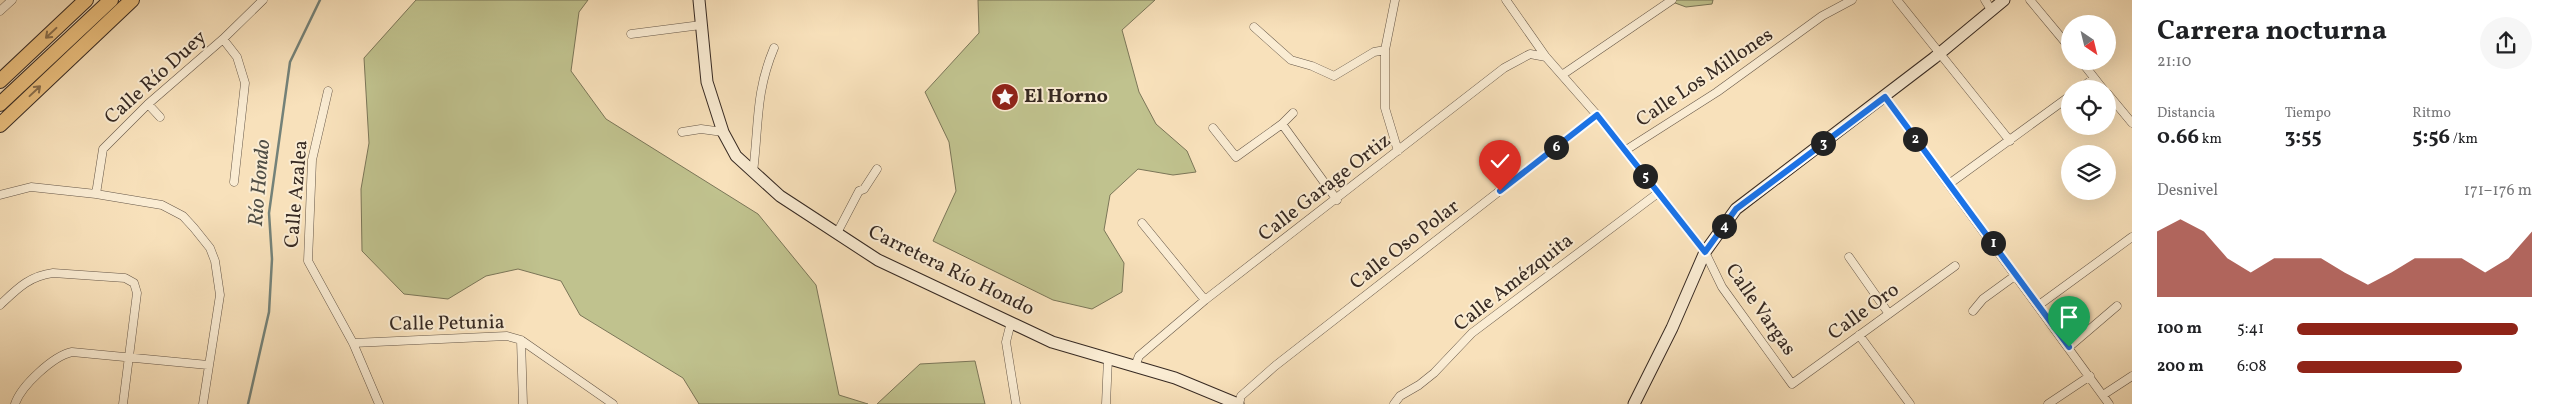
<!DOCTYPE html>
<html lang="es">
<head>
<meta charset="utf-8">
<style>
	:root { --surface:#fff; --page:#f6f6f6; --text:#202124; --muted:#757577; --accent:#8f2418 }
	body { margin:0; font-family:Vollkorn,serif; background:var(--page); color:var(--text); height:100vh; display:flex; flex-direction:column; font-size:19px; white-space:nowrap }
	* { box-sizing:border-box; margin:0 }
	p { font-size:16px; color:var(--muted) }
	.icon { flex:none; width:28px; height:28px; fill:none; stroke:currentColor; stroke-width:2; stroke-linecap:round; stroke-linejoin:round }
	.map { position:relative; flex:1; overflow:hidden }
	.panel { display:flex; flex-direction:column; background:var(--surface); width:425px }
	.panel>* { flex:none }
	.needle { width:32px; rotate:145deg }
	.controls { position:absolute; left:2061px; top:15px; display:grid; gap:10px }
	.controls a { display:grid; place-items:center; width:55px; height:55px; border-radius:50%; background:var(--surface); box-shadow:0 5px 20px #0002; font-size:25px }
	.pin { position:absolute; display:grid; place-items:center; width:42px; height:42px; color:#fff; margin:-51px -21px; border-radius:50% 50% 50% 0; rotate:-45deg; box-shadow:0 0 5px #0007 }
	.pin .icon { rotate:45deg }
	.km { position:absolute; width:25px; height:25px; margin:-12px; border-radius:50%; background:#222; color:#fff; font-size:14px; line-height:25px; text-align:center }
	.round { display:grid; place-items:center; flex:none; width:52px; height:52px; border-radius:26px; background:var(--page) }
	.headline { display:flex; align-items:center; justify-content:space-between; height:85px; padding:0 25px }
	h1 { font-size:28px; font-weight:700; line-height:38px }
	.figures { display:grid; grid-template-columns:repeat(3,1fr); gap:8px; height:85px; padding:5px 25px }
	.figures div { display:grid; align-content:center }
	.figures b { font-size:21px; font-weight:700 }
	.figures small { font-size:14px; font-weight:400 }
	.figures p { font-size:14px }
	.chart { height:140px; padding:10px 25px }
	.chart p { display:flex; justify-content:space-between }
	.chart svg { width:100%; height:90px; margin-top:5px; fill:var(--accent); opacity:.7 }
	ul { padding:0 25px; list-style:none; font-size:16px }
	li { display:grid; grid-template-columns:80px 60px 1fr; align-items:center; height:38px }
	li i { height:12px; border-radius:6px; background:var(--accent) }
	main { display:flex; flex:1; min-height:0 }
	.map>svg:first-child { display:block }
	.green { fill:#c0c28e; stroke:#7b7658 }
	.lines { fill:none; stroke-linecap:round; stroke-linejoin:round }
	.stream { stroke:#748279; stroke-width:2.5 }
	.street-casing { stroke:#665748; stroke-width:9 }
	.secondary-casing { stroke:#362922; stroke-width:13 }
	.highway-casing { stroke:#362922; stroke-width:16 }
	.street { stroke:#faecd3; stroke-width:8 }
	.secondary { stroke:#faecd3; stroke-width:11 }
	.highway { stroke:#ecc07e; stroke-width:14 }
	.oneway { stroke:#886d4b }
	.route-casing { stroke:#fff; stroke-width:10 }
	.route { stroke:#1a73e8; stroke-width:6 }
	.labels { text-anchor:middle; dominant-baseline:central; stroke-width:4; stroke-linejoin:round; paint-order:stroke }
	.street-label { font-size:20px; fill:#362922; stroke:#faecd3 }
	.poi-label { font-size:20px; font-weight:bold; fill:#362922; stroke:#faecd3; text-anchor:start }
	.water-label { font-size:21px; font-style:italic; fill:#504e46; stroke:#faecd3 }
</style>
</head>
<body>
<main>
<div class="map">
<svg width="2132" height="404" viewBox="0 0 2132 404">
	<rect width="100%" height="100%" fill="#f8e1bb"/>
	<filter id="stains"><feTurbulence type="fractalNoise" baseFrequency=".004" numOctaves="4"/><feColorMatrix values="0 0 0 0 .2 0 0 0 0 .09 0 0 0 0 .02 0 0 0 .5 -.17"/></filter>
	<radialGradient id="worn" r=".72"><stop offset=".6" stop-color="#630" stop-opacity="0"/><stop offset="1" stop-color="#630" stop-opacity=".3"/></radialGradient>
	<path class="green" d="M416 0H588L579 12 571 71 606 119 758 214 816 285 839 395 868 404H699L683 378 580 315 561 281 518 269 486 276 448 299 404 294 362 251 361 189 369 143 364 58Z
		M978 0H1155L1122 30 1139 92 1156 124 1187 151 1196 172 1173 175 1138 169 1110 195 1104 230 1124 263 1122 292 1092 309 1053 300 933 241 956 191 949 142 925 92 979 33Z
		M1667 0H1713L1712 4 1686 7Z
		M975 361 985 404H877L920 364Z"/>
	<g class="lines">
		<path class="stream" d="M248 404 269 312 272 259 269 213 290 62 320 0"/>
		<g class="street-casing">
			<path id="street" d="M1395 0 1385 50V108L1398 151
				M1506 0 1546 57 1597 115 1705 252 1722 287 1792 384 1955 266
				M1897 0 2010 141
				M1985 0 1992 11
				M2030 0 2070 48
				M0 11 12 0
				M1254 27 1291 60 1312 66 1334 76 1374 52 1385 50
				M631 34 701 25
				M223 39 237 57 245 83 234 182
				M2081 61 2103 89
				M1562 75 1672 0
				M2080 89 2094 78
				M328 91 312 160 308 261 353 343 379 404
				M2108 94 2132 123
				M1885 97 2109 404
				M148 104 160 117
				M1282 124 1337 200
				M1213 128 1236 157 1282 124 1293 113
				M682 132 701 129 723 132
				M1626 150 1717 92 1822 16 1852 0
				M753 172C759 126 755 93 774 48
				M1949 184 2070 96
				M96 194 103 149 148 104 223 39 263 0
				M0 195 31 187 96 194 162 205 183 216 194 228 210 248 215 261 220 295 203 404
				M1142 223 1205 300
				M837 233 859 191 864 189 877 169
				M1849 257 1889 314
				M0 305C17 289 29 276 53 273L125 278 134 283 137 293 123 404
				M2039 305 2132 237
				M1973 311 1983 299 2016 275
				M1011 322 1006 342 1016 404
				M1859 335 1910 404
				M521 340 523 404
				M353 343 507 336 521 340 613 404
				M2069 347 2117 306
				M1135 366 1139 356 1205 300 1504 68 1530 54 1546 57
				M2103 395 2132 376
				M15 404C21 386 53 356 72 352L208 365
				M1106 404 1108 358
				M1239 404 1241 396 1275 366 1597 115
				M1394 404 1400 396 1419 385 1434 373 1472 333 1658 193
				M2048 404 2090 376"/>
		</g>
		<g class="secondary-casing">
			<path id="secondary" d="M699 0 707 82 723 132 736 156 780 196 878 260 1052 342 1175 378 1238 404
				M1634 404 1672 328 1705 252 1736 209 1934 58 2004 0"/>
		</g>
		<g class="highway-casing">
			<path id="highway" d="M0 81 86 0
				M0 104 111 0
				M0 125 132 0"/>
		</g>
		<use href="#street" class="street"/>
		<use href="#secondary" class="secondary"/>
		<use href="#highway" class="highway"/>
	</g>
	<defs><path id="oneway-shaft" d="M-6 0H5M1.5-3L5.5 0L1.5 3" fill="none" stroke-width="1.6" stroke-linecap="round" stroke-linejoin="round" transform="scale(1.25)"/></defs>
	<g class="oneway">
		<use href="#oneway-shaft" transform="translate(51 33) rotate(137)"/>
		<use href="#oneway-shaft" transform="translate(35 91) rotate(-43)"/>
	</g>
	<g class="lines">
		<g class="route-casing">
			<path id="route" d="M1500 191 1597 115 1705 252 1736 209 1885 97 2069 347"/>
		</g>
		<use href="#route" class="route"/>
	</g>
	<defs>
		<g id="sight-disc" transform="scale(1.4375)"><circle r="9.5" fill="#8f2418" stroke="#faecd3"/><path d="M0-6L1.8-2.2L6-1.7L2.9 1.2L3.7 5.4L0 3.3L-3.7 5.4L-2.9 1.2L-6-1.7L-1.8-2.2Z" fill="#fff"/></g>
	</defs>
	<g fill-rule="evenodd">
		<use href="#sight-disc" x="1005" y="97"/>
	</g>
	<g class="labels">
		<g class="street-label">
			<text transform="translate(156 78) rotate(-42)">Calle Río Duey</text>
			<text transform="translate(1705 78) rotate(-34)">Calle Los Millones</text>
			<text transform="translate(1325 188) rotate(-38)">Calle Garage Ortiz</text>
			<text transform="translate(297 194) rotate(-85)">Calle Azalea</text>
			<text transform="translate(1405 245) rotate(-38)">Calle Oso Polar</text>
			<text transform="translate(951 271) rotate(26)">Carretera Río Hondo</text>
			<text transform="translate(1514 283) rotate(-38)">Calle Amézquita</text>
			<text transform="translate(1760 310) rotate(55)">Calle Vargas</text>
			<text transform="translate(1864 312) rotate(-36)">Calle Oro</text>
			<text transform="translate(447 324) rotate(-1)">Calle Petunia</text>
		</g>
		<g class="poi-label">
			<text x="1024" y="97">El Horno</text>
		</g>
		<g class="water-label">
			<text transform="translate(260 183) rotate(-85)">Río Hondo</text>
		</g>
	</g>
	<rect width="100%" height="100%" filter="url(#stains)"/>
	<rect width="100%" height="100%" fill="url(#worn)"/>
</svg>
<div class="controls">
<a><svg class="needle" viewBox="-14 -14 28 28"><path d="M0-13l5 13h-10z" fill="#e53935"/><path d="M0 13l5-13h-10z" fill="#757577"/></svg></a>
<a><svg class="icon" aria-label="locate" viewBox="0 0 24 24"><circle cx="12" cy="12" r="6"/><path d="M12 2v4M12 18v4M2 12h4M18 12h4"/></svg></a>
<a><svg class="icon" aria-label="layers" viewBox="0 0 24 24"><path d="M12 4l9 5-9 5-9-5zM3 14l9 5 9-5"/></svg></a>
</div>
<div class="pin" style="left:2069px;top:347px;background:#1e9e55"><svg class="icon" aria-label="arrive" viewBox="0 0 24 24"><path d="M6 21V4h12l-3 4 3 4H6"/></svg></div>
<div class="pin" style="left:1500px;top:191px;background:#d93025"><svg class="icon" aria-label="check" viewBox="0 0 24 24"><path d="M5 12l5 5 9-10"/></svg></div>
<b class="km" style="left:1993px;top:243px">1</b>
<b class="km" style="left:1915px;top:139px">2</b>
<b class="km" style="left:1823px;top:143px">3</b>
<b class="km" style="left:1724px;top:226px">4</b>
<b class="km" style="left:1645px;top:176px">5</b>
<b class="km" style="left:1556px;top:147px">6</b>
</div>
<section class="panel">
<div class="headline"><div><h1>Carrera nocturna</h1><p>21:10</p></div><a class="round"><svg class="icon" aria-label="share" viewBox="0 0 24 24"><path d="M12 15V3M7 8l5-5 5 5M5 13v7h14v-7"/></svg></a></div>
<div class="figures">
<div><p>Distancia</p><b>0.66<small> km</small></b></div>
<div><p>Tiempo</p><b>3:55</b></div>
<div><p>Ritmo</p><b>5:56<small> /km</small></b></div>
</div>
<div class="chart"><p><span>Desnivel</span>171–176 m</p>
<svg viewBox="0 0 160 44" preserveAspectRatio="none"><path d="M0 44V12L10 6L20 12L30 25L40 32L50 25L60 25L70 25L80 32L90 38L100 32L110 25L120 25L130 25L140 32L150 25L160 12V44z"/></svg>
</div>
<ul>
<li><b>100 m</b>5:41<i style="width:94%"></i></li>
<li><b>200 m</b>6:08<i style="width:70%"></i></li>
</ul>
</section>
</main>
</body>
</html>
